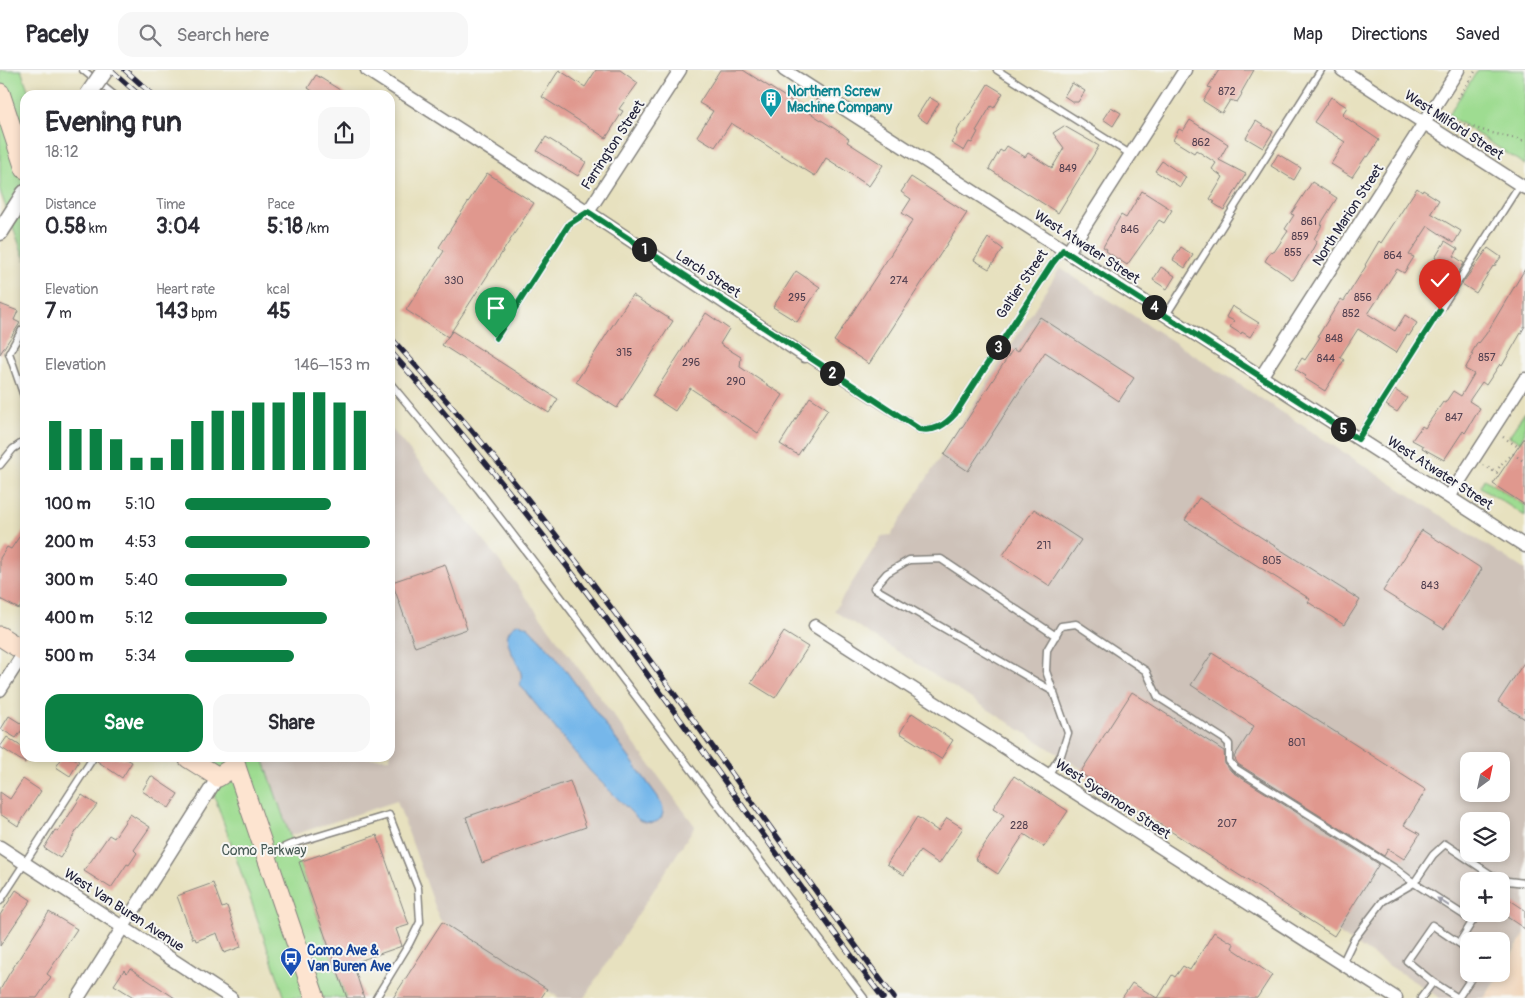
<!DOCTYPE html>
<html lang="en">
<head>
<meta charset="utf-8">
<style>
	:root { --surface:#fff; --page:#f7f7f7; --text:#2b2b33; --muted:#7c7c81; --line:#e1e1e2; --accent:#0b8043 }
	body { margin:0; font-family:Pangolin,sans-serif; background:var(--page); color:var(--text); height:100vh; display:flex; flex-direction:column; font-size:19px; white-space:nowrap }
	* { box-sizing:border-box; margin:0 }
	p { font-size:16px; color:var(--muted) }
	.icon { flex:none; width:28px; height:28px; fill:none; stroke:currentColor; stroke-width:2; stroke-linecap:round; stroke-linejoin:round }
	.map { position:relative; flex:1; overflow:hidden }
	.drawer { position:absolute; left:20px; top:20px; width:375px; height:672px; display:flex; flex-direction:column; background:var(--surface); border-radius:15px; box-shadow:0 2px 8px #0003 }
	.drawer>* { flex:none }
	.needle { width:32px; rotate:33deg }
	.fabs { position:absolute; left:1460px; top:682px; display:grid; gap:10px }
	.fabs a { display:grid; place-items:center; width:50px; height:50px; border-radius:10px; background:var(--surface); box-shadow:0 2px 8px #0003; font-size:25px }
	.pin { position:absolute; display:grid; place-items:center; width:42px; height:42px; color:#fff; margin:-51px -21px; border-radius:50% 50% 50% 0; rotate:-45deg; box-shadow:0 0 5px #0007 }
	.pin .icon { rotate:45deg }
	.km { position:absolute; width:25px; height:25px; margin:-12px; border-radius:50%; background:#222; color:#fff; font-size:14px; line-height:25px; text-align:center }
	.round { display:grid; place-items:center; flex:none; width:52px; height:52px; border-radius:15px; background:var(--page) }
	.summary { display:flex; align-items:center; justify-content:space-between; height:85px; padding:0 25px }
	h1 { font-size:28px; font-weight:700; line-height:38px }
	.figures { display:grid; grid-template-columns:repeat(3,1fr); gap:8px; height:85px; padding:5px 25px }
	.figures div { display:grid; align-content:center }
	.figures b { font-size:21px; font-weight:700 }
	.figures small { font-size:14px; font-weight:400 }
	.figures p { font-size:14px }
	.chart { height:140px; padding:10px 25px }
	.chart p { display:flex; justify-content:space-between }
	.chart svg { width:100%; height:90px; margin-top:5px; stroke:var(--accent); stroke-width:6 }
	.action { display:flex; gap:10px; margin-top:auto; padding:10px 25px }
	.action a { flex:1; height:58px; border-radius:15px; background:var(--accent); color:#fff; font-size:20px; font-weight:700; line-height:58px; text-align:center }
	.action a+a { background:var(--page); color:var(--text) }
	ul { padding:0 25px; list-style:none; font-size:16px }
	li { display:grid; grid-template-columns:80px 60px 1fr; align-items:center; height:38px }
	li i { height:12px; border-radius:6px; background:var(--accent) }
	header { display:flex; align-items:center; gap:30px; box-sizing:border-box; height:70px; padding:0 25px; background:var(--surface); border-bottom:1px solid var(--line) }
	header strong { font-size:24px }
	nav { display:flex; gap:28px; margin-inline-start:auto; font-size:18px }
	.search { width:350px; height:45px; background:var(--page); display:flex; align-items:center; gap:12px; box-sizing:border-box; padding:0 18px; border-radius:15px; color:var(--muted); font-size:19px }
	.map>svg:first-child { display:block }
	.built { fill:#f0d6bc }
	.industrial { fill:#cec2b9; fill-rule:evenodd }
	.green { fill:#9edc91; stroke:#607f66 }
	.water { fill:#76b7ea; stroke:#4c6c92 }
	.building { fill:#e0988e }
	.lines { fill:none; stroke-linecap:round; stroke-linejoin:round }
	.service-casing { stroke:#84827d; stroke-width:9 }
	.minor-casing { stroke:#84827d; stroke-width:15 }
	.tertiary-casing { stroke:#84827d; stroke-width:19 }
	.secondary-casing { stroke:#84827d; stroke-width:21 }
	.path { stroke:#84827d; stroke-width:2.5; stroke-dasharray:1 4; stroke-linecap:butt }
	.service { stroke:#fff; stroke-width:6 }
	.minor { stroke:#fff; stroke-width:12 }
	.tertiary { stroke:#fff; stroke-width:16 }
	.secondary { stroke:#fde4d0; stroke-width:19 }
	.rail-casing { stroke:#22223b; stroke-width:5.5 }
	.rail { stroke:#f6f6f2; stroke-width:4; stroke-dasharray:11; stroke-linecap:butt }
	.tertiary-bridge-casing { stroke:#84827d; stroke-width:19; stroke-linecap:butt }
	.tertiary-bridge { stroke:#fff; stroke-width:16 }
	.oneway { fill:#9c9ca7 }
	.route-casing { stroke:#fff; stroke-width:10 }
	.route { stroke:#0b8043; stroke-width:6 }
	.labels { text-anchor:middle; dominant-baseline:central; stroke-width:4; stroke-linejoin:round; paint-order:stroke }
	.number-label { font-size:11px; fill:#524050 }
	.culture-label { font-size:14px; font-weight:bold; fill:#0d838f; stroke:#f6f6f2; text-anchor:start }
	.street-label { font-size:14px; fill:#22223b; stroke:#f6f6f2 }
	.park-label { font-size:14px; fill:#475a55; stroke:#f6f6f2 }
	.transit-label { font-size:14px; font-weight:bold; fill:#164399; stroke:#f6f6f2; text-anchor:start }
</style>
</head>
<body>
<header>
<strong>Pacely</strong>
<div class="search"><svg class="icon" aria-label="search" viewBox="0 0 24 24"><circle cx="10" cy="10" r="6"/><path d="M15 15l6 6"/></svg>Search here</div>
<nav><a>Map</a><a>Directions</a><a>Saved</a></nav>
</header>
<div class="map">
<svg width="1525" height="928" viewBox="0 0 1525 928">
	<rect width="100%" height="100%" fill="#f6f6f2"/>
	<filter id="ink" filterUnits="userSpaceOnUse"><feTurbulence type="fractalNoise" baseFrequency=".02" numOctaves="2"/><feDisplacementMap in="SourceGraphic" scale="10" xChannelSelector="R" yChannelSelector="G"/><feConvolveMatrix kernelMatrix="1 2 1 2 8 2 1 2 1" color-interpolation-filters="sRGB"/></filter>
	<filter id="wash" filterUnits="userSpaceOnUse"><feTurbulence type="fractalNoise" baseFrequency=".0096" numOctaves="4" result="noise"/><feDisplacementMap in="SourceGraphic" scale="20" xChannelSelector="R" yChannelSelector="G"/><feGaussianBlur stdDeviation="1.12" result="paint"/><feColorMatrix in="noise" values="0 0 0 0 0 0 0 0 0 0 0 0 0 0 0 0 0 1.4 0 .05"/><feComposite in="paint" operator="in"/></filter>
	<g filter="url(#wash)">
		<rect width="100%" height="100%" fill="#e7e1bf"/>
		<path class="built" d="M1525 864V928H1484L1501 904Z"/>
		<path class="industrial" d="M1060 198 1525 500V864L1501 901V871H1469V904H1500L1484 928H1440L834 541 882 466 891 465ZM1469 691H1501V724H1469ZM1469 751H1501V784H1469ZM1469 811H1501V844H1469Z
			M390 357 489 477 695 756 584 928H559L440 850 397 731 290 766 263 688H390Z"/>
		<path class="green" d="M0 0H21L30 25H25V190L0 121Z
			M1478 0H1525V95L1448 45Z
			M1525 342V363L1520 372 1509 366Z
			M1484 409 1522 434 1525 433V446L1480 417Z
			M201 688H263L346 928H285Z"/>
		<path class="water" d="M519 553 528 557 553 583 658 727C659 731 662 735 663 739 664 754 649 755 639 750L590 701 520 615C521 611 522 607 521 603 517 587 494 564 519 553Z"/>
		<g id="blocks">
			<path class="building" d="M559 0 585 17 596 0H620L638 13 619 39 623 41 606 68 542 27Z
				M720 0H743L843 64 849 69 847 72 883 95 869 116 826 88 815 106 731 53 715 77 697 66 713 41 699 33Z
				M1219 0H1254L1241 23 1242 24 1237 32 1230 30 1222 43 1203 31 1211 18 1208 17Z
				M316 5 348 25H318L308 18Z
				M1072 13 1085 21 1078 32H1073L1064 26Z
				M988 14 1003 23 994 38 991 36 976 61 978 62 972 73 969 72 964 81 951 73 957 64 956 63 962 52 964 53Z
				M929 27 939 33 927 53 917 46Z
				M1331 27 1347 37 1342 45 1379 70 1368 87 1366 86 1352 107 1331 94 1345 72 1314 52Z
				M1111 37 1121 43 1113 56 1103 49Z
				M1190 50 1228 74 1219 90 1246 104 1224 140 1213 133 1215 132 1210 129 1223 107 1212 99 1216 93 1196 80 1194 83 1173 70 1179 59 1183 61Z
				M1256 51 1273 62 1263 78 1246 68Z
				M1064 56 1099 76 1058 143 989 99 1000 80 1003 82 1007 76 1025 87 1028 83 1052 98 1064 78 1053 63Z
				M546 67 586 92 578 106 537 81Z
				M1278 84 1301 98 1294 110 1271 96Z
				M1162 91 1186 107 1180 117 1155 101Z
				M487 103 534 133 448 267 406 240 444 181 439 177Z
				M911 107 967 143 869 294 834 271 913 150 902 143 911 129 901 122Z
				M1312 112 1337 128 1322 152 1321 157 1314 169 1317 171 1310 184 1293 210 1265 191 1271 181 1274 182 1288 161 1285 159 1294 145 1291 144Z
				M1417 118 1422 122 1423 120 1439 130 1431 143 1461 161 1454 173 1428 156 1409 185 1414 187 1404 203 1397 199 1368 244 1395 261 1405 245 1417 253 1409 266 1407 265 1396 283 1358 259 1340 287 1344 290 1325 321 1304 308 1306 306 1295 299 1302 288 1305 290 1320 267 1318 266 1341 229 1344 231 1366 196 1365 195 1379 171 1381 173Z
				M1142 121 1172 140 1164 153 1159 150 1127 195 1106 181 1107 179 1103 177 1121 145 1126 148Z
				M988 168 1003 179 989 199 974 190Z
				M1445 171 1458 179 1454 186 1464 193 1458 203 1435 188Z
				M1181 177 1193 185 1185 198 1173 190Z
				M1488 178 1501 187 1494 197 1493 196 1476 223 1462 214Z
				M1161 197 1175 206 1167 219 1153 210Z
				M1525 199V256L1502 296 1500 294 1486 315 1482 312 1469 331 1480 338 1465 363 1463 361 1444 390 1422 378 1423 376 1412 370 1422 356 1425 358 1443 332 1445 333 1453 321 1461 326 1474 304 1465 299 1473 285 1471 284 1478 272 1479 273 1486 264Z
				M796 201 820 217 797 252 773 237Z
				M632 225 673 251 617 338 576 312Z
				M0 234 18 241 14 250 20 253 0 284Z
				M1232 236 1259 253 1250 267 1242 262 1241 264 1230 257 1234 251 1226 247Z
				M706 243 729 259 720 274 741 287 740 297 783 325 758 363 690 318 675 341 652 326Z
				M1040 247 1134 308 1119 331 1045 282 968 401 944 385 1013 279 1017 282Z
				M452 261 558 329 549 343 442 275Z
				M1395 320 1407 328 1397 342 1386 335Z
				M810 327 828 339 798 385 780 374Z
				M1525 367V435L1493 414Z
				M1199 428 1360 530 1344 555 1308 532 1310 529 1185 450Z
				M1034 439 1081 470 1050 516 1003 485Z
				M25 458V529L19 539 0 529V488L7 477 11 479Z
				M1422 460 1482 499 1444 559 1383 521Z
				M445 494 467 559 415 577 392 512Z
				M784 562 808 577 775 628 751 613Z
				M1212 583 1426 720 1404 755 1420 764 1404 789 1388 779 1384 786 1238 694 1234 687 1254 656 1191 615Z
				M1525 591V649L1498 632Z
				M1132 622 1224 681 1225 694 1232 702 1379 794 1334 866 1080 703Z
				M912 643 953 670 941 689 900 663Z
				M9 646 25 656 16 668 1 659Z
				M7 667 25 679V693L0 677Z
				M62 688H73L79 691 70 706 56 697Z
				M98 688H125L132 692 122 708 97 691Z
				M151 706 178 724 169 738 142 721Z
				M1014 706 1068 741 1044 777 1024 764 998 804 975 789 1004 745 993 738Z
				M23 709 41 721 18 756 0 744V722L10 729Z
				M570 711 586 757 482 793 466 747Z
				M82 725 97 735 77 760 60 788 44 778 55 760 58 762Z
				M130 744 150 757 134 780 137 783 129 795 127 794 111 818 84 801 109 765 114 768Z
				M917 747 938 761 947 748 963 758 939 794 920 781 904 805 887 794Z
				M377 765 409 855 396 859 402 876 359 891 355 900 364 928H347L299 792Z
				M213 813 222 838 227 836 241 877 224 883 217 863 196 871 195 868 193 869 177 826Z
				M16 820 31 830 0 876V845Z
				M1501 824 1525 840V859L1501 843Z
				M49 842 77 859 47 904 51 907 37 928H0V920L9 904Z
				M442 852 547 919 541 928H393Z
				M1214 862 1234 874 1232 878 1272 905 1257 928H1158L1172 905 1175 907 1183 896 1190 900Z
				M130 898 140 905 175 928H135L114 915 124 900 127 903Z
				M1132 913 1157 928H1122Z"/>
		</g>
	</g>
	<g filter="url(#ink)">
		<use href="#blocks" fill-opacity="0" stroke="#84827d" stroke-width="1"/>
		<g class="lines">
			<g class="service-casing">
				<path id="service" d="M83 0 114 25
					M997 0 1130 84
					M1166 245 1321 0
					M25 258 22 260 9 283 25 329
					M496 268 569 154 588 142
					M805 286 919 359C935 362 945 355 955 344L1052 194 1063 179
					M390 313 478 419 557 522 864 928
					M1358 369 1520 114
					M0 395 13 379 25 371
					M1054 622 874 518 887 503 909 490 941 489 1056 566
					M1048 705 1061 685 1068 663 1046 601 1047 580 1061 556 1076 554 1146 601 1158 627 1224 669 1229 674V691L1235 698 1393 797 1414 813 1473 851
					M267 785 289 775 389 745 418 818 420 852 409 874 376 928
					M0 831 93 688
					M1459 873 1477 844
					M1469 880 1432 855 1407 891 1433 912 1458 928 1474 904
					M1342 894 1354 869 1383 831 1414 813 1433 785 1445 774 1499 810 1525 813
					M1421 928 1433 912"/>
			</g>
			<g class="minor-casing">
				<path id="minor" d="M367 0 588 142 805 286
					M784 0 1525 476
					M1342 0 1525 118
					M588 142 680 0
					M1068 182 1185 0
					M1261 307 1458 0
					M1449 427 1525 309
					M815 556 1396 928
					M0 620 25 581
					M0 777 231 928
					M78 928 218 707"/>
			</g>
			<g class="tertiary-casing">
				<path id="tertiary" d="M0 162 25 123"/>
			</g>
			<g class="secondary-casing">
				<path id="secondary" d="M0 23 25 99
					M0 566 25 582
					M188 688 218 707 236 695
					M233 688 315 928"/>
			</g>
			<path class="path" d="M1458 28 1476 0
				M1445 48 1488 62 1525 71
				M1503 367 1517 376
				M1484 395 1498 404
				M1496 402 1503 392 1513 384 1525 392"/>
			<use href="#service" class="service"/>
			<use href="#minor" class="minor"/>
			<use href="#tertiary" class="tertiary"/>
			<use href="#secondary" class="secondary"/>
			<g class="rail-casing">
				<path id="rail" d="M111 0 139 25
					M125 0 153 25
					M390 267C578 472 729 706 894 928
					M390 281C573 484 719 711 883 928"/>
			</g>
			<use href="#rail" class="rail"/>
			<g class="tertiary-bridge-casing">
				<path id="tertiary-bridge" d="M88 25 105 0"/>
			</g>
			<use href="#tertiary-bridge" class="tertiary-bridge"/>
		</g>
		<defs><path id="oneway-solid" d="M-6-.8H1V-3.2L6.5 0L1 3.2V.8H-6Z" transform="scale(1.25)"/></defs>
		<use class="oneway" href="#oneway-solid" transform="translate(1443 832) rotate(-147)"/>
	</g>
	<g class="lines" filter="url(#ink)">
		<g class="route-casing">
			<path id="route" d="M496 268 569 154 588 142 919 359C935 362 945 355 955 344L1052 194 1063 180 1358 369 1440 240"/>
		</g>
		<use href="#route" class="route"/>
	</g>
	<defs>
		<g id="building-pin" transform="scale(1.125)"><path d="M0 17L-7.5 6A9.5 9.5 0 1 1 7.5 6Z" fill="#0f9aa8" stroke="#f6f6f2"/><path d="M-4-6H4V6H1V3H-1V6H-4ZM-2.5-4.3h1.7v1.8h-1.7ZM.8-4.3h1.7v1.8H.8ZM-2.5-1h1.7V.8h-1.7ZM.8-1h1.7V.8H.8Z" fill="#fff"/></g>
		<g id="bus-pin" transform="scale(1.125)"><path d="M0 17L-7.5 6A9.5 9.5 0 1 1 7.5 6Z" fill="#1a4fb4" stroke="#f6f6f2"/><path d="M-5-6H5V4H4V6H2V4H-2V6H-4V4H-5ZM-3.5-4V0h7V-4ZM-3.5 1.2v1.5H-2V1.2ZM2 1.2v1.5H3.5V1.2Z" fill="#fff"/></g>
	</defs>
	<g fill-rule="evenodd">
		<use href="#building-pin" x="771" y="29"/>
		<use href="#bus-pin" x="291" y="888"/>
	</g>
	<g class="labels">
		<g class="number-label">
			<text x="1227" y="21">872</text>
			<text x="1201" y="72">862</text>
			<text x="1068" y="98">849</text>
			<text x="1309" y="151">861</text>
			<text x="1130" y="159">846</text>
			<text x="1300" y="166">859</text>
			<text x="1293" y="182">855</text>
			<text x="1393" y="185">864</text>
			<text x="454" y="210">330</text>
			<text x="899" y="210">274</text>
			<text x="797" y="227">295</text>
			<text x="1363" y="227">856</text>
			<text x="1351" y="243">852</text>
			<text x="1334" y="268">848</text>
			<text x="624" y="282">315</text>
			<text x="1487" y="287">857</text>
			<text x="1326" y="288">844</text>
			<text x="691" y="292">296</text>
			<text x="736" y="311">290</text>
			<text x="1454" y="347">847</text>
			<text x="1044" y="475">211</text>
			<text x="1272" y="490">805</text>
			<text x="1430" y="515">843</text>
			<text x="1297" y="672">801</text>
			<text x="1227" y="753">207</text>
			<text x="1019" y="755">228</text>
		</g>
		<g class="culture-label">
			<text x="787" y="21">Northern Screw<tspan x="787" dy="16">Machine Company</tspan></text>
		</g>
		<g class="street-label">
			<text transform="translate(1454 55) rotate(33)">West Milford Street</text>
			<text transform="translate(613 75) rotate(-57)">Farrington Street</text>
			<text transform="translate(1348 145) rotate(-57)">North Marion Street</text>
			<text transform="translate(1087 177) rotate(33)">West Atwater Street</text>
			<text transform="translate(708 204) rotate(33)">Larch Street</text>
			<text transform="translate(1022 214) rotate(-56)">Galtier Street</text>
			<text transform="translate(1440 403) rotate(33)">West Atwater Street</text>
			<text transform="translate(1113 729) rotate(33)">West Sycamore Street</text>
			<text transform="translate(124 840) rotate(33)">West Van Buren Avenue</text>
		</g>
		<g class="park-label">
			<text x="264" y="780">Como Parkway</text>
		</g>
		<g class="transit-label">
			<text x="307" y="880">Como Ave &amp;<tspan x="307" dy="16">Van Buren Ave</tspan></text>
		</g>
	</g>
</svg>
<div class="fabs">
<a><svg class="needle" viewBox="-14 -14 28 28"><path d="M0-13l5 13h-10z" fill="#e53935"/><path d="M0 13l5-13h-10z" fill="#7c7c81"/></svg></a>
<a><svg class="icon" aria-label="layers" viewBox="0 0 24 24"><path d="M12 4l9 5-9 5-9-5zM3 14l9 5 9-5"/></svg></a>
<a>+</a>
<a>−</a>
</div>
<div class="pin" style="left:496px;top:268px;background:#1e9e55"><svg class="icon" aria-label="arrive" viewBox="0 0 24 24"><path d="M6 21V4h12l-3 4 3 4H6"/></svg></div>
<div class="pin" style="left:1440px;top:240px;background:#d93025"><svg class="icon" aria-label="check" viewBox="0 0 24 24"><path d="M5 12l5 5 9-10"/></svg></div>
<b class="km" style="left:644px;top:179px">1</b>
<b class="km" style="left:832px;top:303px">2</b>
<b class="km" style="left:998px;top:277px">3</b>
<b class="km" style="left:1154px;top:237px">4</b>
<b class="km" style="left:1343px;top:359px">5</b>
<section class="drawer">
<div class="summary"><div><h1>Evening run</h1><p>18:12</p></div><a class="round"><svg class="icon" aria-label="share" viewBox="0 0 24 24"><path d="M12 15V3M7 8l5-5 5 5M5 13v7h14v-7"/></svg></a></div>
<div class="figures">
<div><p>Distance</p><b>0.58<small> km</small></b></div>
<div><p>Time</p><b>3:04</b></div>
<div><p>Pace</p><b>5:18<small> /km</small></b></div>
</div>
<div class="figures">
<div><p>Elevation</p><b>7<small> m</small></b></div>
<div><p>Heart rate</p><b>143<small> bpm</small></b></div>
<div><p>kcal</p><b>45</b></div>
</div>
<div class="chart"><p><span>Elevation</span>146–153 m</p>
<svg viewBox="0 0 160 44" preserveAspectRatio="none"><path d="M5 44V20M15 44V24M25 44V24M35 44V29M45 44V38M55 44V38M65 44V29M75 44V20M85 44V15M95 44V15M105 44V11M115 44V11M125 44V6M135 44V6M145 44V11M155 44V15"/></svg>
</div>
<ul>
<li><b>100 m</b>5:10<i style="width:79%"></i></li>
<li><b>200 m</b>4:53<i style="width:100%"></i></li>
<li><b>300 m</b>5:40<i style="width:55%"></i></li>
<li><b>400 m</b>5:12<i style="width:77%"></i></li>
<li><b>500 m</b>5:34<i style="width:59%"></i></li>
</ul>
<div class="action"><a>Save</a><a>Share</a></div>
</section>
</div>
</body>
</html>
